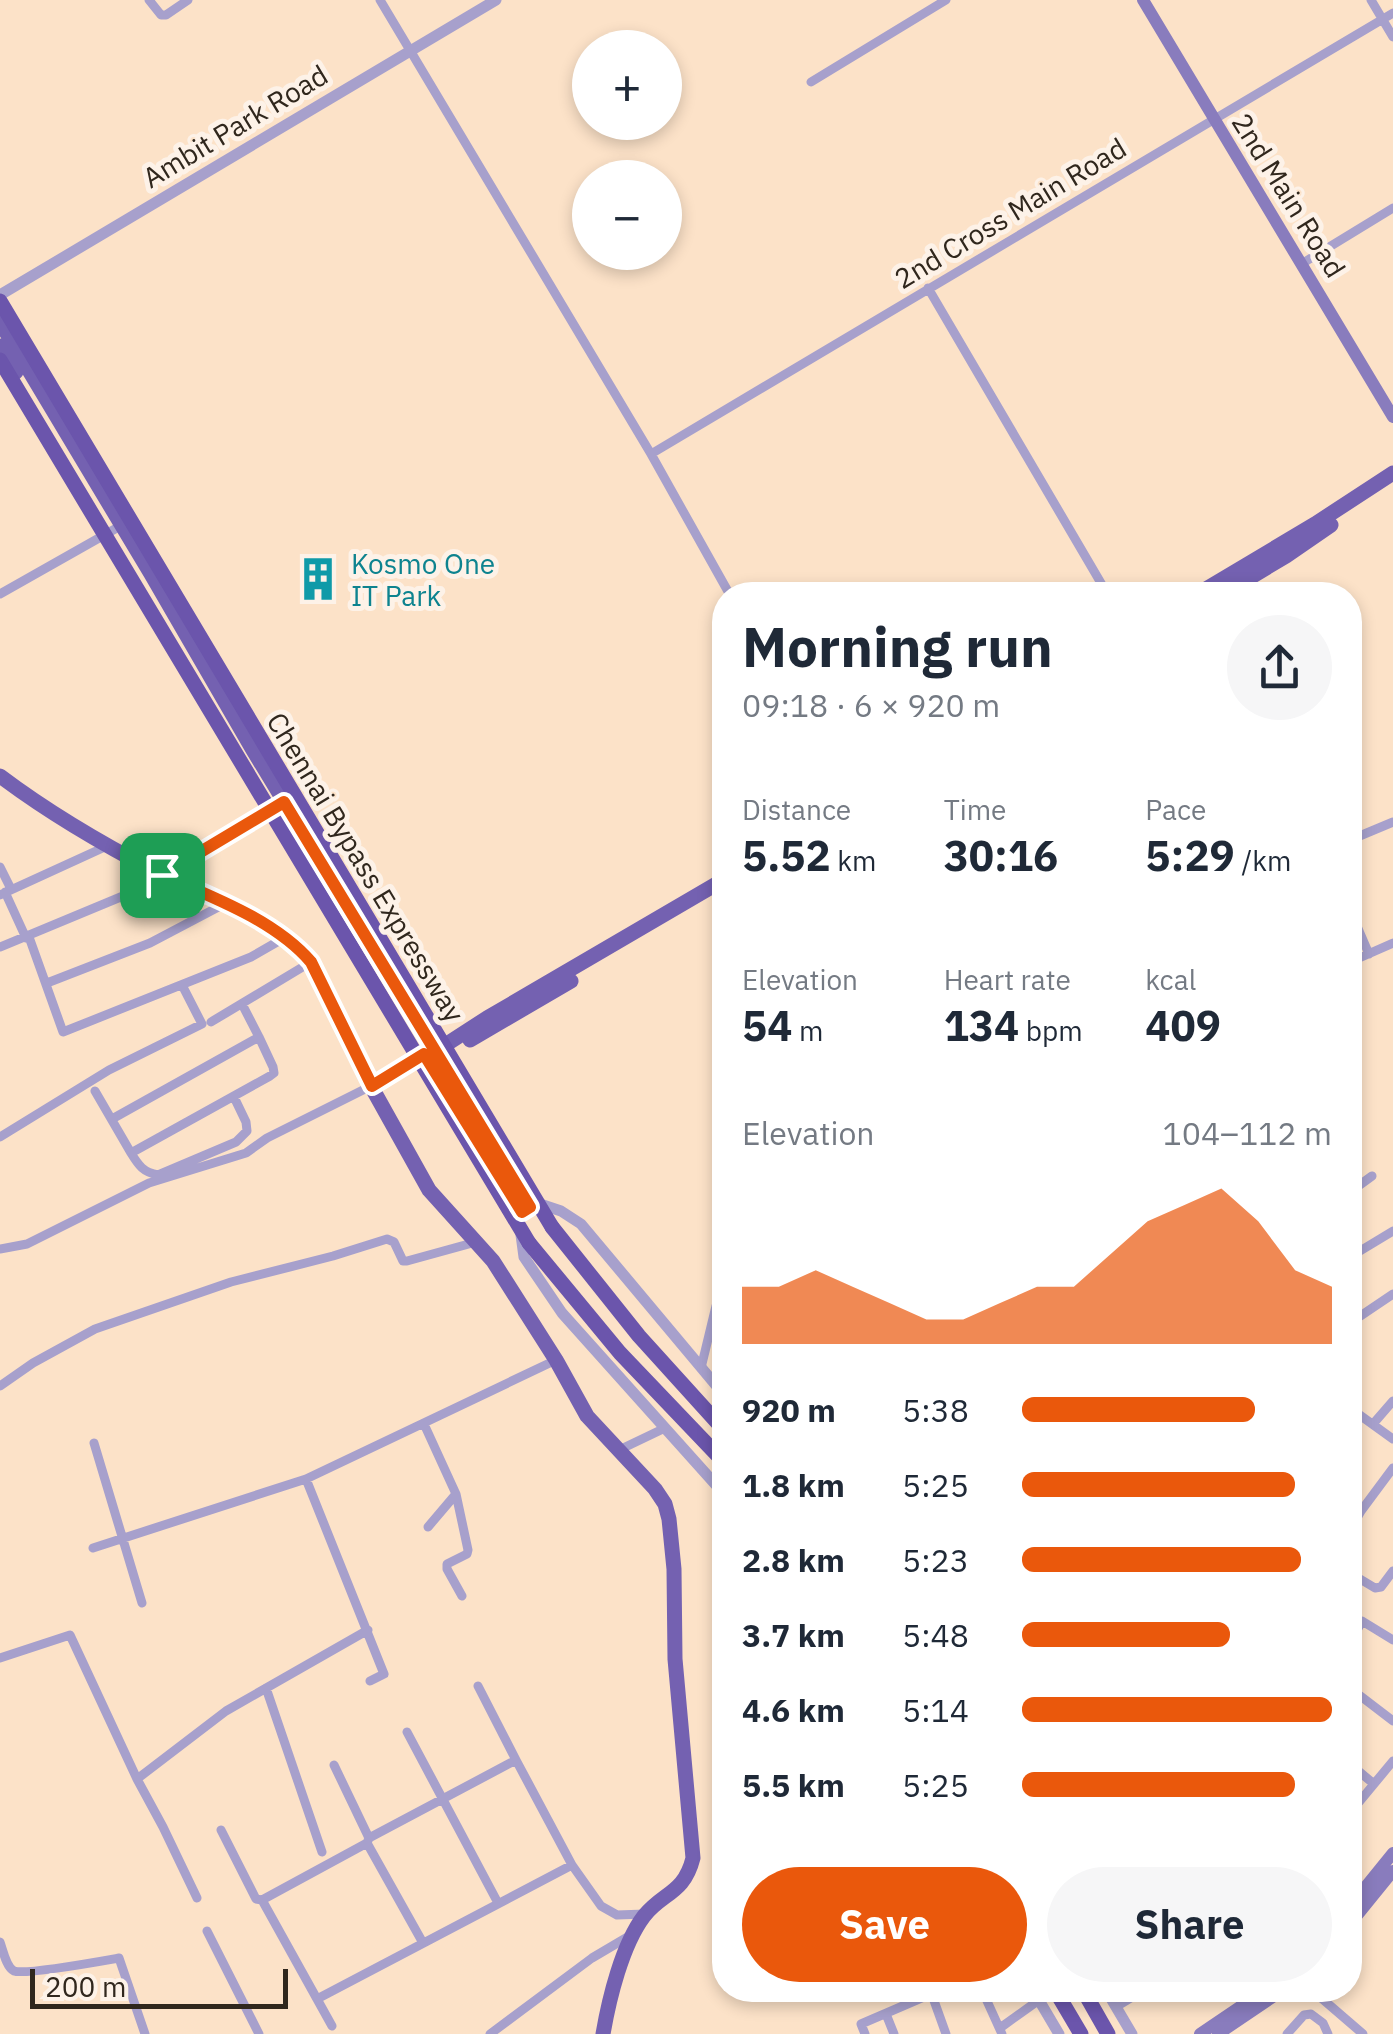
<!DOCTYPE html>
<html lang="en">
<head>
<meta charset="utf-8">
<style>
	:root { --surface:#fff; --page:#f6f6f7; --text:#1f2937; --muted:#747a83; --accent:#ea580c }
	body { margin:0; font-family:"IBM Plex Sans",sans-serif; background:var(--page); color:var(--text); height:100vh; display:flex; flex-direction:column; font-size:38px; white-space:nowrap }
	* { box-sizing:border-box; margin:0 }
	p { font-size:32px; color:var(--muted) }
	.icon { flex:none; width:55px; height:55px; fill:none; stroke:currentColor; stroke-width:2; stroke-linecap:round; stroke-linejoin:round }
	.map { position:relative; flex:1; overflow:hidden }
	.sheet { position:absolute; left:712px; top:582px; width:650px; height:1420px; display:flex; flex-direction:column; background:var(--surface); border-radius:40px; box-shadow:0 5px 15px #0003 }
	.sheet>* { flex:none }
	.tools { position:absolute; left:572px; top:30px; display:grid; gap:20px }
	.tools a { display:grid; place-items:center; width:110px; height:110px; border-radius:50%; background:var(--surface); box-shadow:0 5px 15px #0003; font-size:50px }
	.scale { position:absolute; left:30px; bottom:25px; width:258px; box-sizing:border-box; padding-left:10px; border:5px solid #30271d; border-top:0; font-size:28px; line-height:35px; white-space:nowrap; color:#30271d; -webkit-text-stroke:8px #fdf2e8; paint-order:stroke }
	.pin { position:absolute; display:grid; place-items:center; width:85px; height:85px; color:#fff; margin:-42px; border-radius:20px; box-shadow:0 5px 15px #0006 }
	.round { display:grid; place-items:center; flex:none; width:105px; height:105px; border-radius:52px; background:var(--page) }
	.overview { display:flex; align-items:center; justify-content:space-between; height:170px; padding:0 30px }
	h1 { font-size:55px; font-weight:700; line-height:75px }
	.metrics { display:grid; grid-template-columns:repeat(3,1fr); gap:15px; height:170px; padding:10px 30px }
	.metrics div { display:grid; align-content:center }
	.metrics b { font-size:42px; font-weight:700 }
	.metrics small { font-size:28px; font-weight:400 }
	.metrics p { font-size:28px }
	.chart { height:280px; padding:20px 30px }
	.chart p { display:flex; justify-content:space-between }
	.chart svg { width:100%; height:180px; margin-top:10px; fill:var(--accent); opacity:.7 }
	.button { display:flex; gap:20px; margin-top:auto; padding:20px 30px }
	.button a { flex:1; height:115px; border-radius:60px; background:var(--accent); color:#fff; font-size:40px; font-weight:700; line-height:115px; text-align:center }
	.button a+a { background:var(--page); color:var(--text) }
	ul { padding:0 30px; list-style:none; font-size:32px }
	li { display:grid; grid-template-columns:160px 120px 1fr; align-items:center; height:75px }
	li i { height:25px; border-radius:12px; background:var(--accent) }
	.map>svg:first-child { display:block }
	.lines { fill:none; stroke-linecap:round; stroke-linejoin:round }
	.minor { stroke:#a7a0cc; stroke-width:9 }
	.tertiary { stroke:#a7a0cc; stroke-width:11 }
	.secondary { stroke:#897cbd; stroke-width:12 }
	.primary { stroke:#7461b1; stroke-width:15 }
	.trunk { stroke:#6b55ac; stroke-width:15 }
	.trunk-bridge { stroke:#6b55ac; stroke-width:15 }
	.route-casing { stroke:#fff; stroke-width:20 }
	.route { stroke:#ea580c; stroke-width:12 }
	.labels { text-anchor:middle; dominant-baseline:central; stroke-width:10; stroke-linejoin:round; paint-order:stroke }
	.street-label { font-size:28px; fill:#30271d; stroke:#fdf2e8 }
	.culture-label { font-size:28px; fill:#0d838f; stroke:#fdf2e8; text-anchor:start }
</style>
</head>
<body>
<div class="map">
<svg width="1393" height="2034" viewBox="0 0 1393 2034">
	<rect width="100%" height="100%" fill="#fce2c8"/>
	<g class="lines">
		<path class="minor" d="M149 0 161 15H166L188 0
			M380 0 651 454 730 595
			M1371 0 1393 37
			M811 82 946 0
			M1303 263 1393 208
			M928 288 1108 595
			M651 454 1393 13
			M0 594 122 525
			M1350 840 1393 822
			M0 867 11 889
			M5 892 26 938
			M0 895 107 846
			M1350 910 1369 954
			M29 937 63 1032 251 957 284 938
			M0 947 123 896 273 808
			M1350 962 1393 943
			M47 983 150 943 226 903
			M211 1022 311 962
			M95 1091 131 1153 270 1076 274 1073 273 1067 259 1037
			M112 1119 259 1037 242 1004
			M0 1137 109 1070 202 1024 182 985
			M131 1153C139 1166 143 1172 158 1175L236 1142 247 1131 246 1122 234 1097
			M717 1165H725
			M1350 1192 1372 1176
			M0 1249 27 1244 149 1183 246 1153 267 1138 371 1086
			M1350 1257 1393 1231
			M1350 1323 1393 1294
			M701 1368 716 1306 721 1301H725
			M0 1386 33 1363 95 1329 231 1282 333 1256 387 1239 394 1242 403 1261H407L476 1242
			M1350 1408 1393 1439
			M424 1424 456 1494 468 1550 467 1554 447 1564V1569L462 1596
			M1373 1424 1393 1401
			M94 1443 142 1603
			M619 1450 665 1428
			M306 1479 384 1674 370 1681
			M428 1527 456 1494
			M1350 1530 1361 1511 1393 1468
			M93 1548 306 1479 556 1360
			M1350 1573 1375 1588 1381 1587 1393 1571
			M1350 1643 1362 1621 1393 1640
			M0 1658 70 1635 137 1779 163 1827 197 1898
			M478 1686 516 1760
			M266 1688 322 1852
			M1350 1688 1393 1721
			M407 1732 498 1903
			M1350 1764 1374 1784
			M334 1765 369 1838
			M137 1779 226 1711 368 1630
			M1350 1813 1393 1761
			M221 1830 256 1899 262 1900
			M367 1843 423 1943
			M572 1865 516 1760 369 1838 367 1843 262 1900 317 1999 572 1865 601 1906 617 1915 645 1914
			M207 1931 259 2034
			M0 1942C3 1950 6 1967 14 1971 25 1975 102 1961 119 1958L145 2034
			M982 1990 1002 2034
			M1312 1990 1363 2034
			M932 1995 946 2034
			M317 1999 332 2026
			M1116 2007 1144 1990
			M886 2014 894 2034
			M1000 2028 1039 2000
			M490 2034 592 1958 631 1935
			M865 2034 861 2024 940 1990
			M1287 2034 1304 2015 1311 2014 1323 2023 1328 2034"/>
		<path class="tertiary" d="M0 295 496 0
			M725 1396 581 1224 561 1211 537 1203 521 1212 519 1220 524 1257 562 1313 725 1495
			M1033 1990 1059 2034
			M1106 1990 1132 2034"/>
		<path class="secondary" d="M1143 0 1393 417
			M1350 1906 1393 1853
			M1350 1924 1393 1871
			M1200 2034 1265 1990
			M1218 2034 1283 1990"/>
		<path class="primary" d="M0 322 151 574 253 750 530 1207
			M0 346 16 372
			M1196 595 1315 524 1393 473
			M1221 595 1286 556 1331 525
			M0 776C49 813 104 845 158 873 210 900 273 916 311 962L371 1086 429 1190 493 1261 556 1360 587 1416 655 1489 665 1504 669 1519 674 1569 675 1659 693 1858C684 1894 663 1892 644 1916 622 1945 609 1999 603 2034
			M470 1040 571 981
			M436 1051 487 1018 725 879
			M431 1065 508 1191
			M371 1086 424 1054"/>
		<path class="trunk" d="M552 1227 639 1336 725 1431
			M529 1243 620 1353 725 1463
			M1055 1990 1081 2034
			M1083 1990 1108 2034"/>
		<path class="trunk-bridge" d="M0 301 552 1227
			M0 360 529 1243"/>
	</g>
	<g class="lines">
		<g class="route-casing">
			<path id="route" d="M284 802 530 1207 522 1212 424 1054 372 1086 311 962C275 920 212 897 162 875Z"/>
		</g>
		<use href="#route" class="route"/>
	</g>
	<defs>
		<g id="building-bare" transform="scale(3.45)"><path d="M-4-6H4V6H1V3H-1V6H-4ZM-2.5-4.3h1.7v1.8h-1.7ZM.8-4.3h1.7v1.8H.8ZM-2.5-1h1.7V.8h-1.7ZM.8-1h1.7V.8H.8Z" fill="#0f9aa8" stroke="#fdf2e8" stroke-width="2.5" paint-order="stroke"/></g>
	</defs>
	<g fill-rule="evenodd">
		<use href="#building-bare" x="318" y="579"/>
	</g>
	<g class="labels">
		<g class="street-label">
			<text transform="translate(235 126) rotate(-31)">Ambit Park Road</text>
			<text transform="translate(1289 195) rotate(58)">2nd Main Road</text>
			<text transform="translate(1010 213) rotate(-31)">2nd Cross Main Road</text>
			<text transform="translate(366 867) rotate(59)">Chennai Bypass Expressway</text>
		</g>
		<g class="culture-label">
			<text x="351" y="563">Kosmo One<tspan x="351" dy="32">IT Park</tspan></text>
		</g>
	</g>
</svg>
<div class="tools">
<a>+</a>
<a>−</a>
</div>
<div class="scale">200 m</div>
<div class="pin" style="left:162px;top:875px;background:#1e9e55"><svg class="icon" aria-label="arrive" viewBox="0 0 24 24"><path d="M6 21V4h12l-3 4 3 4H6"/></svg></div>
<section class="sheet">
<div class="overview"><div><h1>Morning run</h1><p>09:18 · 6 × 920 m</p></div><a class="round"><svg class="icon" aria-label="share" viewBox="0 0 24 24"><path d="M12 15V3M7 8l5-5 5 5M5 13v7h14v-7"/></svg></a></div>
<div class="metrics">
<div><p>Distance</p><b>5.52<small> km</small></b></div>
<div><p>Time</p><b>30:16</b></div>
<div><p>Pace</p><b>5:29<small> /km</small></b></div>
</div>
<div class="metrics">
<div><p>Elevation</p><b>54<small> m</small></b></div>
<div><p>Heart rate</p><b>134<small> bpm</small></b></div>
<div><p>kcal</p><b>409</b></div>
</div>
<div class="chart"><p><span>Elevation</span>104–112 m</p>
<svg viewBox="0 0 160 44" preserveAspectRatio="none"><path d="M0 44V30L10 30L20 26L30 30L40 34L50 38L60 38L70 34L80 30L90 30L100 22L110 14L120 10L130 6L140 14L150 26L160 30V44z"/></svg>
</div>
<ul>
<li><b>920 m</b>5:38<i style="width:75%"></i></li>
<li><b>1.8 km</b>5:25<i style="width:88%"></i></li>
<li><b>2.8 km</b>5:23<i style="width:90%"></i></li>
<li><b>3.7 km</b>5:48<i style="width:67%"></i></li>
<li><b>4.6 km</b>5:14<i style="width:100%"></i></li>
<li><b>5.5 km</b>5:25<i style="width:88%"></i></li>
</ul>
<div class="button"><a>Save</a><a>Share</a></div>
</section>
</div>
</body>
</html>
